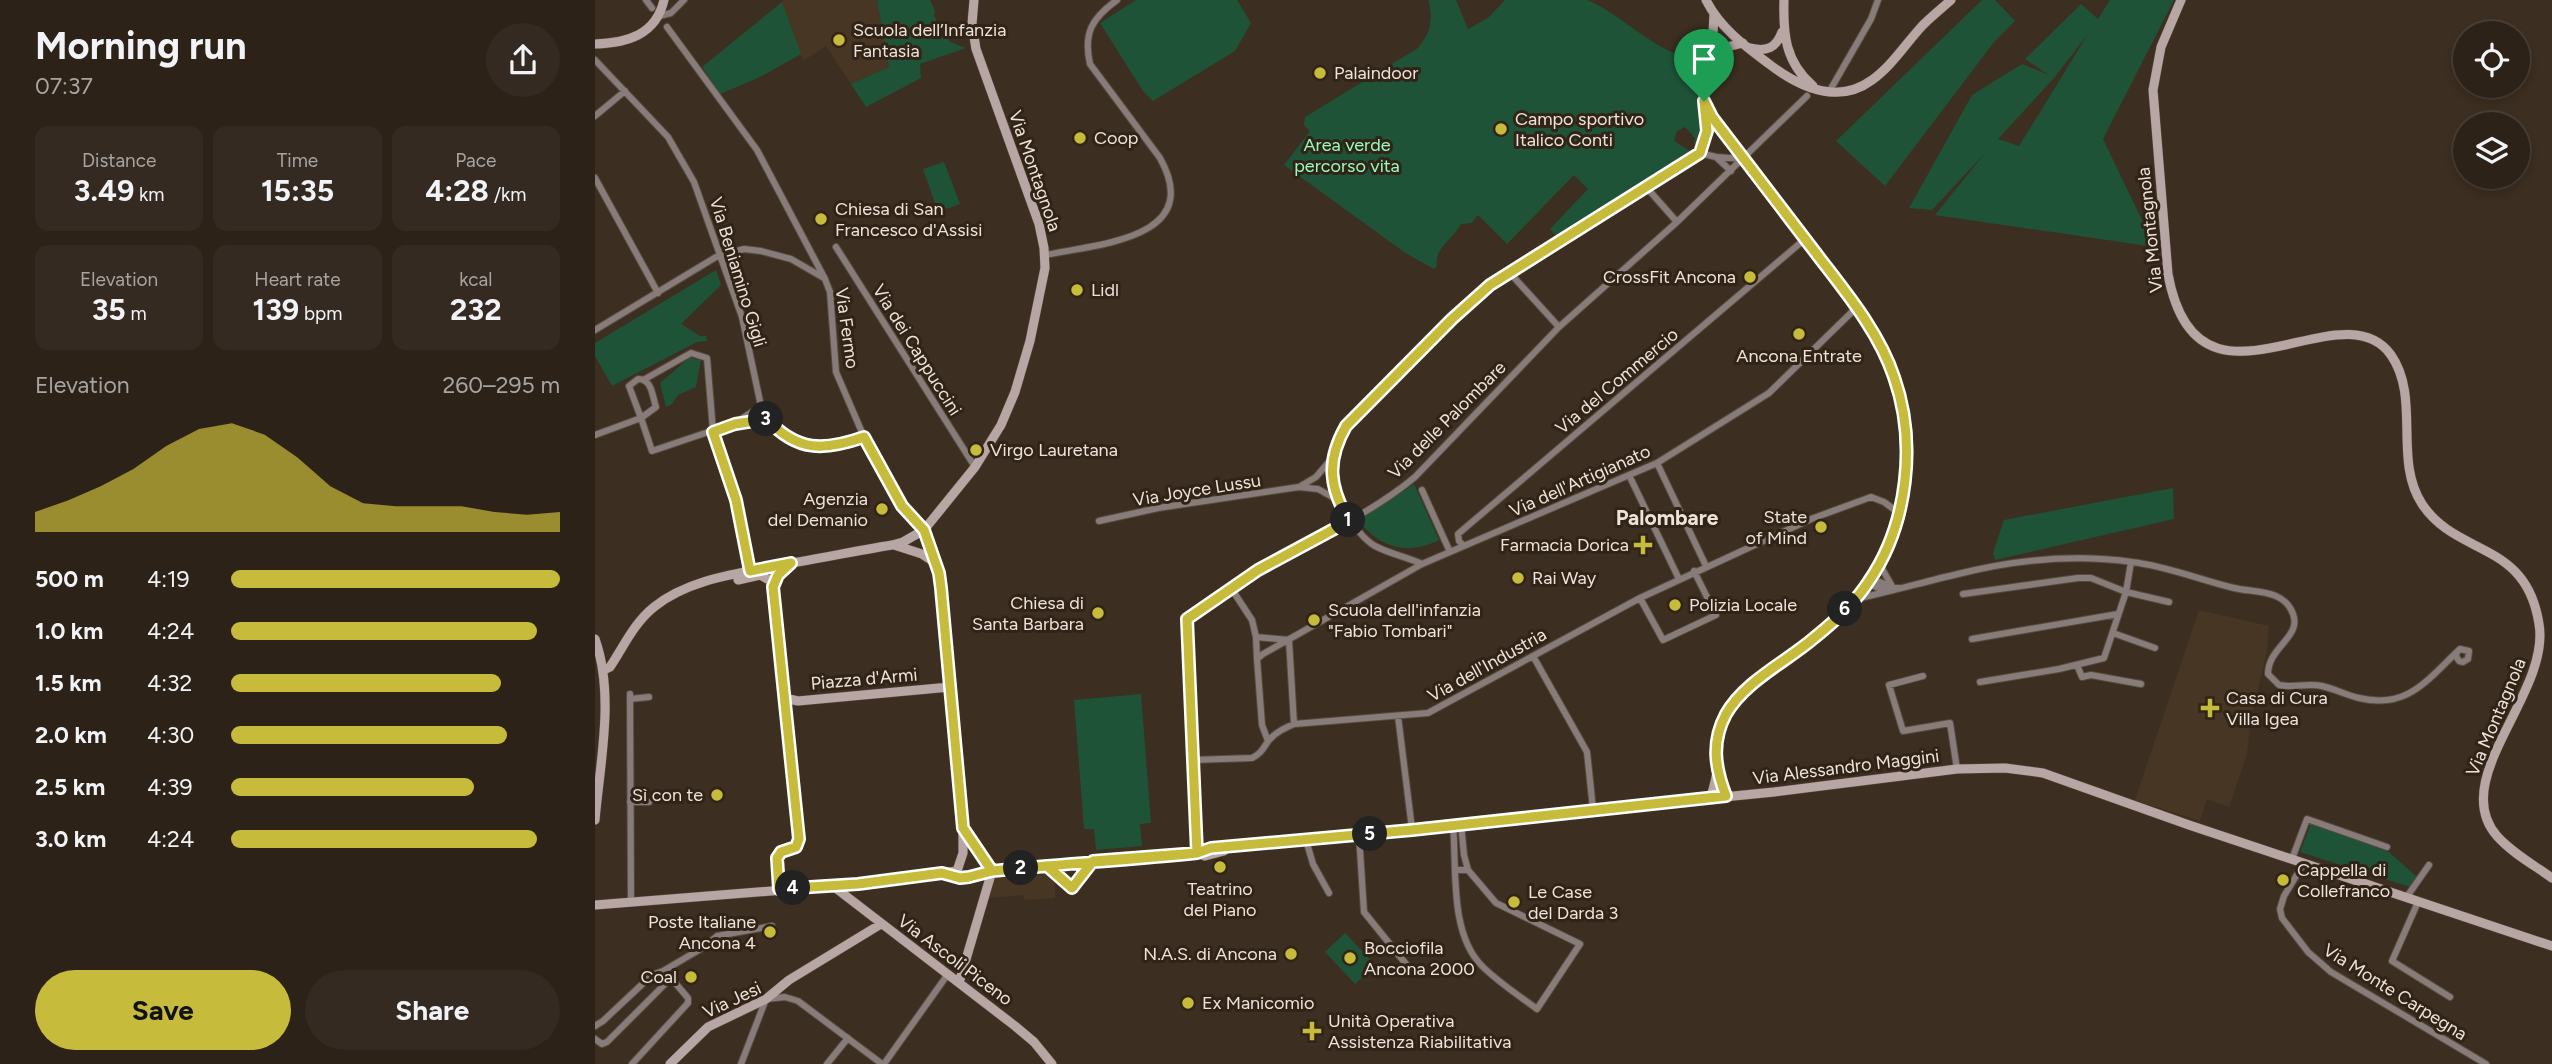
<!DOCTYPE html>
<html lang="en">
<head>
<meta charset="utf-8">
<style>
	:root { --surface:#2d2218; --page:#352a21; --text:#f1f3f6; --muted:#a7a4a2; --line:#483f37; --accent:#c7bb3b }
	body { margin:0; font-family:Figtree,sans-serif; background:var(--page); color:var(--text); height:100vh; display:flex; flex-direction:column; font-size:26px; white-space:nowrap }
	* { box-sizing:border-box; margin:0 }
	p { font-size:23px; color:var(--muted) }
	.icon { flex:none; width:38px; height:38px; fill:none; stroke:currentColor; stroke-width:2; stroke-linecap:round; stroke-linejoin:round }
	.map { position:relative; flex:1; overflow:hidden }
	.sheet { display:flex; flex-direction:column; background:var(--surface); width:595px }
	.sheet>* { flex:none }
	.tools { position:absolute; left:1858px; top:21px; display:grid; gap:14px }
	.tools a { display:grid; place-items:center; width:77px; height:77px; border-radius:50%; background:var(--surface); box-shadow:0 4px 10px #0003,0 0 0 2px var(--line); font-size:35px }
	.pin { position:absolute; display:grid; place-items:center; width:60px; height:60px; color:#fff; margin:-72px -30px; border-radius:50% 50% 50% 0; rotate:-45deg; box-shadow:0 0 7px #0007 }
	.pin .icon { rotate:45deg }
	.km { position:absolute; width:35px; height:35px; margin:-18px; border-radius:50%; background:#222; color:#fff; font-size:19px; line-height:35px; text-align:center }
	.round { display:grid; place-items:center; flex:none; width:74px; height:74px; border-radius:37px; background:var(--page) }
	.head { display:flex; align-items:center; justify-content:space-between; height:119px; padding:0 35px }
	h1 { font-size:38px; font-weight:700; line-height:52px }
	.metrics { display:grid; grid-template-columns:repeat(3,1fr); gap:10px; height:119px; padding:7px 35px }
	.metrics div { display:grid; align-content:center; border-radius:14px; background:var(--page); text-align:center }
	.metrics b { font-size:30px; font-weight:700 }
	.metrics small { font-size:19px; font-weight:400 }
	.metrics p { font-size:19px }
	.chart { height:196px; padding:14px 35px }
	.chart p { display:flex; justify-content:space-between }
	.chart svg { width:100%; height:126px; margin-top:7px; fill:var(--accent); opacity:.7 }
	.action { display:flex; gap:14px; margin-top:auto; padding:14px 35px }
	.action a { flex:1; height:80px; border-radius:42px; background:var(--accent); color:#111; font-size:28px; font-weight:700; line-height:80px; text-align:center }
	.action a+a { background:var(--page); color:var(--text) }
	ul { padding:0 35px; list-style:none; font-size:23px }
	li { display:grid; grid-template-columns:112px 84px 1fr; align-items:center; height:52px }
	li i { height:18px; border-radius:9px; background:var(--accent) }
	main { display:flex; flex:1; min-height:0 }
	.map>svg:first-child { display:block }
	.built { fill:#483624 }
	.green { fill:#1f5338; fill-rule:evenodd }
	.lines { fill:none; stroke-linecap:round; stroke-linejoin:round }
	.street-casing { stroke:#584b3e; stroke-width:8 }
	.secondary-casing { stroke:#584b3e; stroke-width:10 }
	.street { stroke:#877c7a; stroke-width:6 }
	.secondary { stroke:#b7a6a3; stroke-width:9 }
	.route-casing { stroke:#fff; stroke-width:14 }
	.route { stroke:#c7bb3b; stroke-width:9 }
	.poi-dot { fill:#c7bb3b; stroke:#312417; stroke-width:2.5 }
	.labels { text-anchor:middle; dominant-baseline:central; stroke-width:6; stroke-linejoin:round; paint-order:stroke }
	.poi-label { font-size:18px; fill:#ede3db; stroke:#312417; text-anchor:start }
	.park-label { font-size:18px; fill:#94fcc1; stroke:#312417 }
	.street-label { font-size:18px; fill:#ede3db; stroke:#312417 }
	.quarter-label { font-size:21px; font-weight:bold; fill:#ede3db; stroke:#312417 }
</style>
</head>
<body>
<main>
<section class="sheet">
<div class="head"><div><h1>Morning run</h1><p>07:37</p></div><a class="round"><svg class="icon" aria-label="share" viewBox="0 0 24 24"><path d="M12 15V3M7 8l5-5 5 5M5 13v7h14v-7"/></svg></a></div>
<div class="metrics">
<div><p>Distance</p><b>3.49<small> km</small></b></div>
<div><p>Time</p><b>15:35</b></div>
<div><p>Pace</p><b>4:28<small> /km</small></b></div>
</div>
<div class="metrics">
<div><p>Elevation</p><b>35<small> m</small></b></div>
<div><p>Heart rate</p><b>139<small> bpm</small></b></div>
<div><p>kcal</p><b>232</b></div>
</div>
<div class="chart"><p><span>Elevation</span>260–295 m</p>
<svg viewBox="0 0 160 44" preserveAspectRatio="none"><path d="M0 44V37L10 33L20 28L30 22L40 14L50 8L60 6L70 10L80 18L90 28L100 34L110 35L120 35L130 35L140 37L150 38L160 37V44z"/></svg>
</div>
<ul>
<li><b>500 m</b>4:19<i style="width:100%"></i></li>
<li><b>1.0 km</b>4:24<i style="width:93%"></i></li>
<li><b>1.5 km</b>4:32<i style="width:82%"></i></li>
<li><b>2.0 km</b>4:30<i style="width:84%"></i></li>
<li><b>2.5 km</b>4:39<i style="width:74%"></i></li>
<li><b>3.0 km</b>4:24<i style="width:93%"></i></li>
</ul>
<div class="action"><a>Save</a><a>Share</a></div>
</section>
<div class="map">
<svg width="1957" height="1064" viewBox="0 0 1957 1064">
	<rect width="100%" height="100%" fill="#3c2e20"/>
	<path class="built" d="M189 0H282L294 67 256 84 231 46 208 61 187 2Z
		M1604 610 1674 626 1672 651 1656 719 1652 754 1634 807 1612 799 1605 821 1540 800Z
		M451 874 460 881V898L429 900 428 895 394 898 400 878Z"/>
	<path class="green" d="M282 0H335L340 11 339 16 355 42 371 48 325 64 326 78 271 107 256 84 294 67Z
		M541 0H642L656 23 640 51 558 101 548 91 505 23Z
		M833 0H861L873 29 893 18 910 0H992C1031 16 1062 57 1106 59L1101 87 1108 117 1103 145 1099 143 1100 138 1090 127 1082 131 1079 141 1095 151 1096 155 961 236 955 229 993 189 979 175 912 244 883 215 877 223 866 224C859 238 838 249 842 266L839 269 809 252 689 165 715 131 709 125 710 117 823 48C835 34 839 19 833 0Z
		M1387 0H1400L1420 21 1399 42 1290 186 1241 141Z
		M1515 0H1579L1508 139 1560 247 1340 215 1390 153 1337 210 1314 208 1377 95 1427 64 1454 75 1430 59 1486 4 1503 19ZM1493 34 1424 146 1403 139 1459 78Z
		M187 2 206 54 165 77 125 94 107 67Z
		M349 162 365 204 343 212 328 169Z
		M121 270 126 285 86 324 105 336H111L112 341 102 342 17 386 0 356V343Z
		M94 358 106 360 101 387 83 395 77 404 71 407 65 383Z
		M819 484 844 540C815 554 790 550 768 526V518Z
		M1578 488 1579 519 1400 560 1398 553 1409 520Z
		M546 694 556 823 545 824 547 846 501 850 499 829H489L479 700Z
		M1716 824 1794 852 1822 877 1815 887 1705 852Z
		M750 933 780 965 760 984 730 952Z"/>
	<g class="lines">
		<g class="street-casing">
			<path id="street" d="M51 0 57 8
				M64 16 76 13 89 0
				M72 27 162 150 230 279 235 292 241 372 269 437 307 506 329 530
				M0 60 73 137 99 182 147 317 166 406C185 453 228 452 269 437
				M1234 92 1276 19 1283 0
				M0 116 30 91
				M1105 153 1112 131 1110 107
				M1121 157 1136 171
				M0 178 63 293
				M1052 188 1082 222
				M241 247 380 467
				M450 255C503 244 610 239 565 158L495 64C488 33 497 18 522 0
				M914 272 964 327
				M0 330 121 257 149 249 166 251 196 259 229 278
				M43 379C57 379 57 395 61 407L46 418 34 386Z
				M50 379 96 353 112 358 118 431 140 500 154 571
				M142 423 171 419
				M0 435 46 418 57 451 140 423 166 406
				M1062 463 1111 566
				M1034 475 1084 579
				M704 487 721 477 738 457
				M827 490 855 552
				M504 521 563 508 704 487 723 489 741 499
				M869 546 864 541 863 534 1210 239
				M827 564C812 557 795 554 780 546 772 542 766 534 760 527 733 498 731 459 751 426L857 319 895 285 914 272 1105 153 1121 157 1149 159
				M1285 565 1298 588H1304
				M1273 583 1283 588 1294 590
				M1273 583 1285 582 1296 587
				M636 588 657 620 661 637 694 640 699 724
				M1368 594 1483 578H1496L1531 592 1574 602
				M1045 598 1068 640 1121 615 1099 571
				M1260 599C1295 592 1328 582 1363 574 1419 560 1480 554 1537 562 1572 566 1605 580 1639 588 1661 593 1689 589 1698 614 1707 637 1673 647 1673 674L1684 685C1698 688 1713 683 1727 686 1740 689 1751 695 1764 698 1813 710 1833 679 1865 649L1874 651 1873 659 1868 662 1864 661 1861 656 1862 652
				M1518 633 1560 648
				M661 637 662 659
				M1377 639 1523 614
				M938 656 992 752 998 809
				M1482 665 1487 677 1496 675 1546 684
				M1328 676 1294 685 1308 731 1355 723 1362 769
				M1385 682 1464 669 1509 658 1531 592 1536 562
				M35 694 36 901
				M35 699 54 697
				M803 716 817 829
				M673 741 667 725 662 659 668 654 827 564 1062 463 1174 393 1261 308
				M597 760 657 758C667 753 668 748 674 740 681 732 690 728 699 724L833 713 1045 598 1216 519 1276 497 1289 502 1304 513
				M35 802H54
				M858 825C862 868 854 933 887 966 903 982 923 995 942 1009L985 944 901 903 873 870
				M764 835 769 912 815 969
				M711 840 718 864 734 893
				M602 853 592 619C615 602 638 584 663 570 716 540 773 516 820 477L964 327 1082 222 1212 96
				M1697 859 1712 819 1792 847
				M1709 863 1689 896 1685 909 1687 918 1713 952 1736 972 1891 1064
				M451 866 477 888 498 861
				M861 870H873L869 855 866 824
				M1811 898 1834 865
				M1823 902 1797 961 1855 997
				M68 971 109 947 122 936 177 926
				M0 1026 8 1021 57 975 68 971 76 978 12 1042 7 1044 0 1039
				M37 1064 93 1003V998L76 978
				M146 1064 171 999 190 997 203 1001 287 1064
				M232 1064 253 1038
				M289 1064 353 974"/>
		</g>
		<g class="secondary-casing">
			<path id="secondary" d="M1111 0C1125 28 1150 46 1174 64 1204 87 1243 105 1277 80 1297 66 1311 43 1328 25 1337 16 1347 8 1356 0
				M1189 0C1188 34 1190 62 1218 86
				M1586 0 1566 47 1558 90 1573 274C1602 434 1745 284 1796 355 1826 398 1798 460 1827 504 1862 557 1931 540 1944 624 1956 693 1852 779 1902 836 1917 853 1939 865 1957 878
				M0 44C32 43 61 35 69 0
				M1155 48C1172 52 1181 48 1187 32
				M1114 62 1128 48 1148 43
				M299 545 327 554 339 562
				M195 564 183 575 178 587 189 694 194 699 203 701 355 687
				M143 580 165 575 174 580 178 587
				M0 639C20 695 5 762 0 820
				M9 670 15 667C29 646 39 623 59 607 95 578 147 573 191 564 226 558 261 551 297 545L308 542 329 530 380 467 406 425 420 392 435 341 450 268 449 248 444 224 381 49 377 24 379 0
				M1122 773 1131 796
				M1116 797C1118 789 1121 780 1122 771 1122 757 1120 744 1125 729 1140 689 1182 667 1215 642 1230 630 1244 616 1257 602 1279 579 1290 553 1300 523 1340 404 1279 329 1210 239 1179 199 1148 158 1117 117L1109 101 1108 84 1118 33 1119 14
				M369 830 397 871
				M602 853 616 848 1179 792 1362 769 1410 768 1448 773 1594 825 1957 946
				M352 875C374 880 393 871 415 869 477 863 540 859 602 853L610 856 629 851
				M238 886 420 1026 439 1042 457 1064
				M185 889 182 858 186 852 201 847 204 839 189 694
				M0 905 263 884 362 871 368 853V829L346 588 344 573 329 530
				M364 983 397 871
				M75 1064 113 1027 171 999 194 980 286 924"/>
		</g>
		<use href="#street" class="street"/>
		<use href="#secondary" class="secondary"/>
	</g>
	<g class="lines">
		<g class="route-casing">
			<path id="route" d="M1109 101 1112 131 1105 153 895 285 857 319 751 426C731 461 734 487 754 521L663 570 592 619 602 853C534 860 466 864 397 871L368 828 346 588 344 573 329 530 307 506 269 437C229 451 202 452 172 419L140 424 118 432 141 500 155 571 196 563 183 575 178 587 204 839 201 847 186 852 182 858 184 889 263 884 347 873 365 878 374 877 397 871 452 866 477 888 498 861 602 853 616 848 817 830 1131 796C1120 768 1116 742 1131 714 1150 681 1191 662 1219 638 1239 622 1260 603 1274 581 1313 524 1322 442 1299 377 1283 329 1247 288 1217 248 1183 204 1150 160 1117 117L1109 101"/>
		</g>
		<use href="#route" class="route"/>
	</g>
	<g class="poi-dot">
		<circle cx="244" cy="40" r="7"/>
		<circle cx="725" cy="73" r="7"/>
		<circle cx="906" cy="129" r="7"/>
		<circle cx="485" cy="138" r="7"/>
		<circle cx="226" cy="219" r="7"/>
		<circle cx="1155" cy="277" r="7"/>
		<circle cx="482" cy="290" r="7"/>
		<circle cx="1204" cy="334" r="7"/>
		<circle cx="381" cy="450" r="7"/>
		<circle cx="287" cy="509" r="7"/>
		<circle cx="1226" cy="527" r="7"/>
		<path d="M1044.5 534.5h7v7h7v7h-7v7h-7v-7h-7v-7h7z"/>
		<circle cx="923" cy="578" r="7"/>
		<circle cx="1080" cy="605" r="7"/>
		<circle cx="503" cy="613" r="7"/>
		<circle cx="719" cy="620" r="7"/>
		<path d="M1611.5 697.5h7v7h7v7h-7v7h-7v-7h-7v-7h7z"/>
		<circle cx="122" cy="795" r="7"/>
		<circle cx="625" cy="867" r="7"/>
		<circle cx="1688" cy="880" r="7"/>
		<circle cx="919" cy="902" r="7"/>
		<circle cx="175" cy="932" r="7"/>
		<circle cx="696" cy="954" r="7"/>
		<circle cx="755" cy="958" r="7"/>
		<circle cx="96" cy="977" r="7"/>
		<circle cx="593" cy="1003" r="7"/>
		<path d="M713.5 1020.5h7v7h7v7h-7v7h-7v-7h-7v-7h7z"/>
	</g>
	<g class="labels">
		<g class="poi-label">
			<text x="258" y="30">Scuola dell’Infanzia<tspan x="258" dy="21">Fantasia</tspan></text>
			<text x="739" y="73">Palaindoor</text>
			<text x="920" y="119">Campo sportivo<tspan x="920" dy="21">Italico Conti</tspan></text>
			<text x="499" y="138">Coop</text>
			<text x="240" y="209">Chiesa di San<tspan x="240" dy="21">Francesco d'Assisi</tspan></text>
			<text x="1141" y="277" text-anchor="end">CrossFit Ancona</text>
			<text x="496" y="290">Lidl</text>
			<text x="1204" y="356" text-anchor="middle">Ancona Entrate</text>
			<text x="395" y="450">Virgo Lauretana</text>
			<text x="273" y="499" text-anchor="end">Agenzia<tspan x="273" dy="21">del Demanio</tspan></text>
			<text x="1212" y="517" text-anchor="end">State<tspan x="1212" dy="21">of Mind</tspan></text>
			<text x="1034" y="545" text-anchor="end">Farmacia Dorica</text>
			<text x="937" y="578">Rai Way</text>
			<text x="489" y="603" text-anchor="end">Chiesa di<tspan x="489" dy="21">Santa Barbara</tspan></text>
			<text x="1094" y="605">Polizia Locale</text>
			<text x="733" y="610">Scuola dell'infanzia<tspan x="733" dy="21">"Fabio Tombari"</tspan></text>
			<text x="1631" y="698">Casa di Cura<tspan x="1631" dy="21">Villa Igea</tspan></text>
			<text x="108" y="795" text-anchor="end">Sì con te</text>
			<text x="1702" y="870">Cappella di<tspan x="1702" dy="21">Collefranco</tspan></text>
			<text x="625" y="889" text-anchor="middle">Teatrino<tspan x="625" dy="21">del Piano</tspan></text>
			<text x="933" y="892">Le Case<tspan x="933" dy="21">del Darda 3</tspan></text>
			<text x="161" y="922" text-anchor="end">Poste Italiane<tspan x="161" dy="21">Ancona 4</tspan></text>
			<text x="769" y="948">Bocciofila<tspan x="769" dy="21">Ancona 2000</tspan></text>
			<text x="682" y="954" text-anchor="end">N.A.S. di Ancona</text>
			<text x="82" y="977" text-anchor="end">Coal</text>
			<text x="607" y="1003">Ex Manicomio</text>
			<text x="733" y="1021">Unità Operativa<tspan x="733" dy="21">Assistenza Riabilitativa</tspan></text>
		</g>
		<g class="park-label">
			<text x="752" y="145">Area verde<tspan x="752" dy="21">percorso vita</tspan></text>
		</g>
		<g class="street-label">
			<text transform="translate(440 171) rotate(71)">Via Montagnola</text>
			<text transform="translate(1555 230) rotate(-96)">Via Montagnola</text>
			<text transform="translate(143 272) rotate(73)">Via Beniamino Gigli</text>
			<text transform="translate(252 328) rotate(82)">Via Fermo</text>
			<text transform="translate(322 350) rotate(58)">Via dei Cappuccini</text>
			<text transform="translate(1022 381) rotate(-40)">Via del Commercio</text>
			<text transform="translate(852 420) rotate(-45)">Via delle Palombare</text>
			<text transform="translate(985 481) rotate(-24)">Via dell'Artigianato</text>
			<text transform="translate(602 490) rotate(-9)">Via Joyce Lussu</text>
			<text transform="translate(892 665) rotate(-29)">Via dell'Industria</text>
			<text transform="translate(269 679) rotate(-5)">Piazza d'Armi</text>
			<text transform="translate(1901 717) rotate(-67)">Via Montagnola</text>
			<text transform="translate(1251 767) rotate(-7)">Via Alessandro Maggini</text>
			<text transform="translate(360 960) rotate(37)">Via Ascoli Piceno</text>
			<text transform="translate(1800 992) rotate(32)">Via Monte Carpegna</text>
			<text transform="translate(137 1000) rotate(-25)">Via Jesi</text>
		</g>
		<g class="quarter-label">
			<text x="1072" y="517">Palombare</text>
		</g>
	</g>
</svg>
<div class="tools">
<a><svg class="icon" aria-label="locate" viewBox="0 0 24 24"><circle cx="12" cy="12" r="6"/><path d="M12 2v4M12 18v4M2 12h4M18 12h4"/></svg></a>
<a><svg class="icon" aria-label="layers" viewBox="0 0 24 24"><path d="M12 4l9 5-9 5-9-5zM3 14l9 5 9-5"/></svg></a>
</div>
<div class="pin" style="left:1109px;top:101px;background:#1e9e55"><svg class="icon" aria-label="arrive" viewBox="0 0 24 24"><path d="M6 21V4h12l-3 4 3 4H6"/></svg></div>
<b class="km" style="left:753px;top:520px">1</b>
<b class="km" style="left:426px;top:868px">2</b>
<b class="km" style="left:171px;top:419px">3</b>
<b class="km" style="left:198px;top:888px">4</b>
<b class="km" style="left:775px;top:834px">5</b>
<b class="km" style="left:1250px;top:609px">6</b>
</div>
</main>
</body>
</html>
